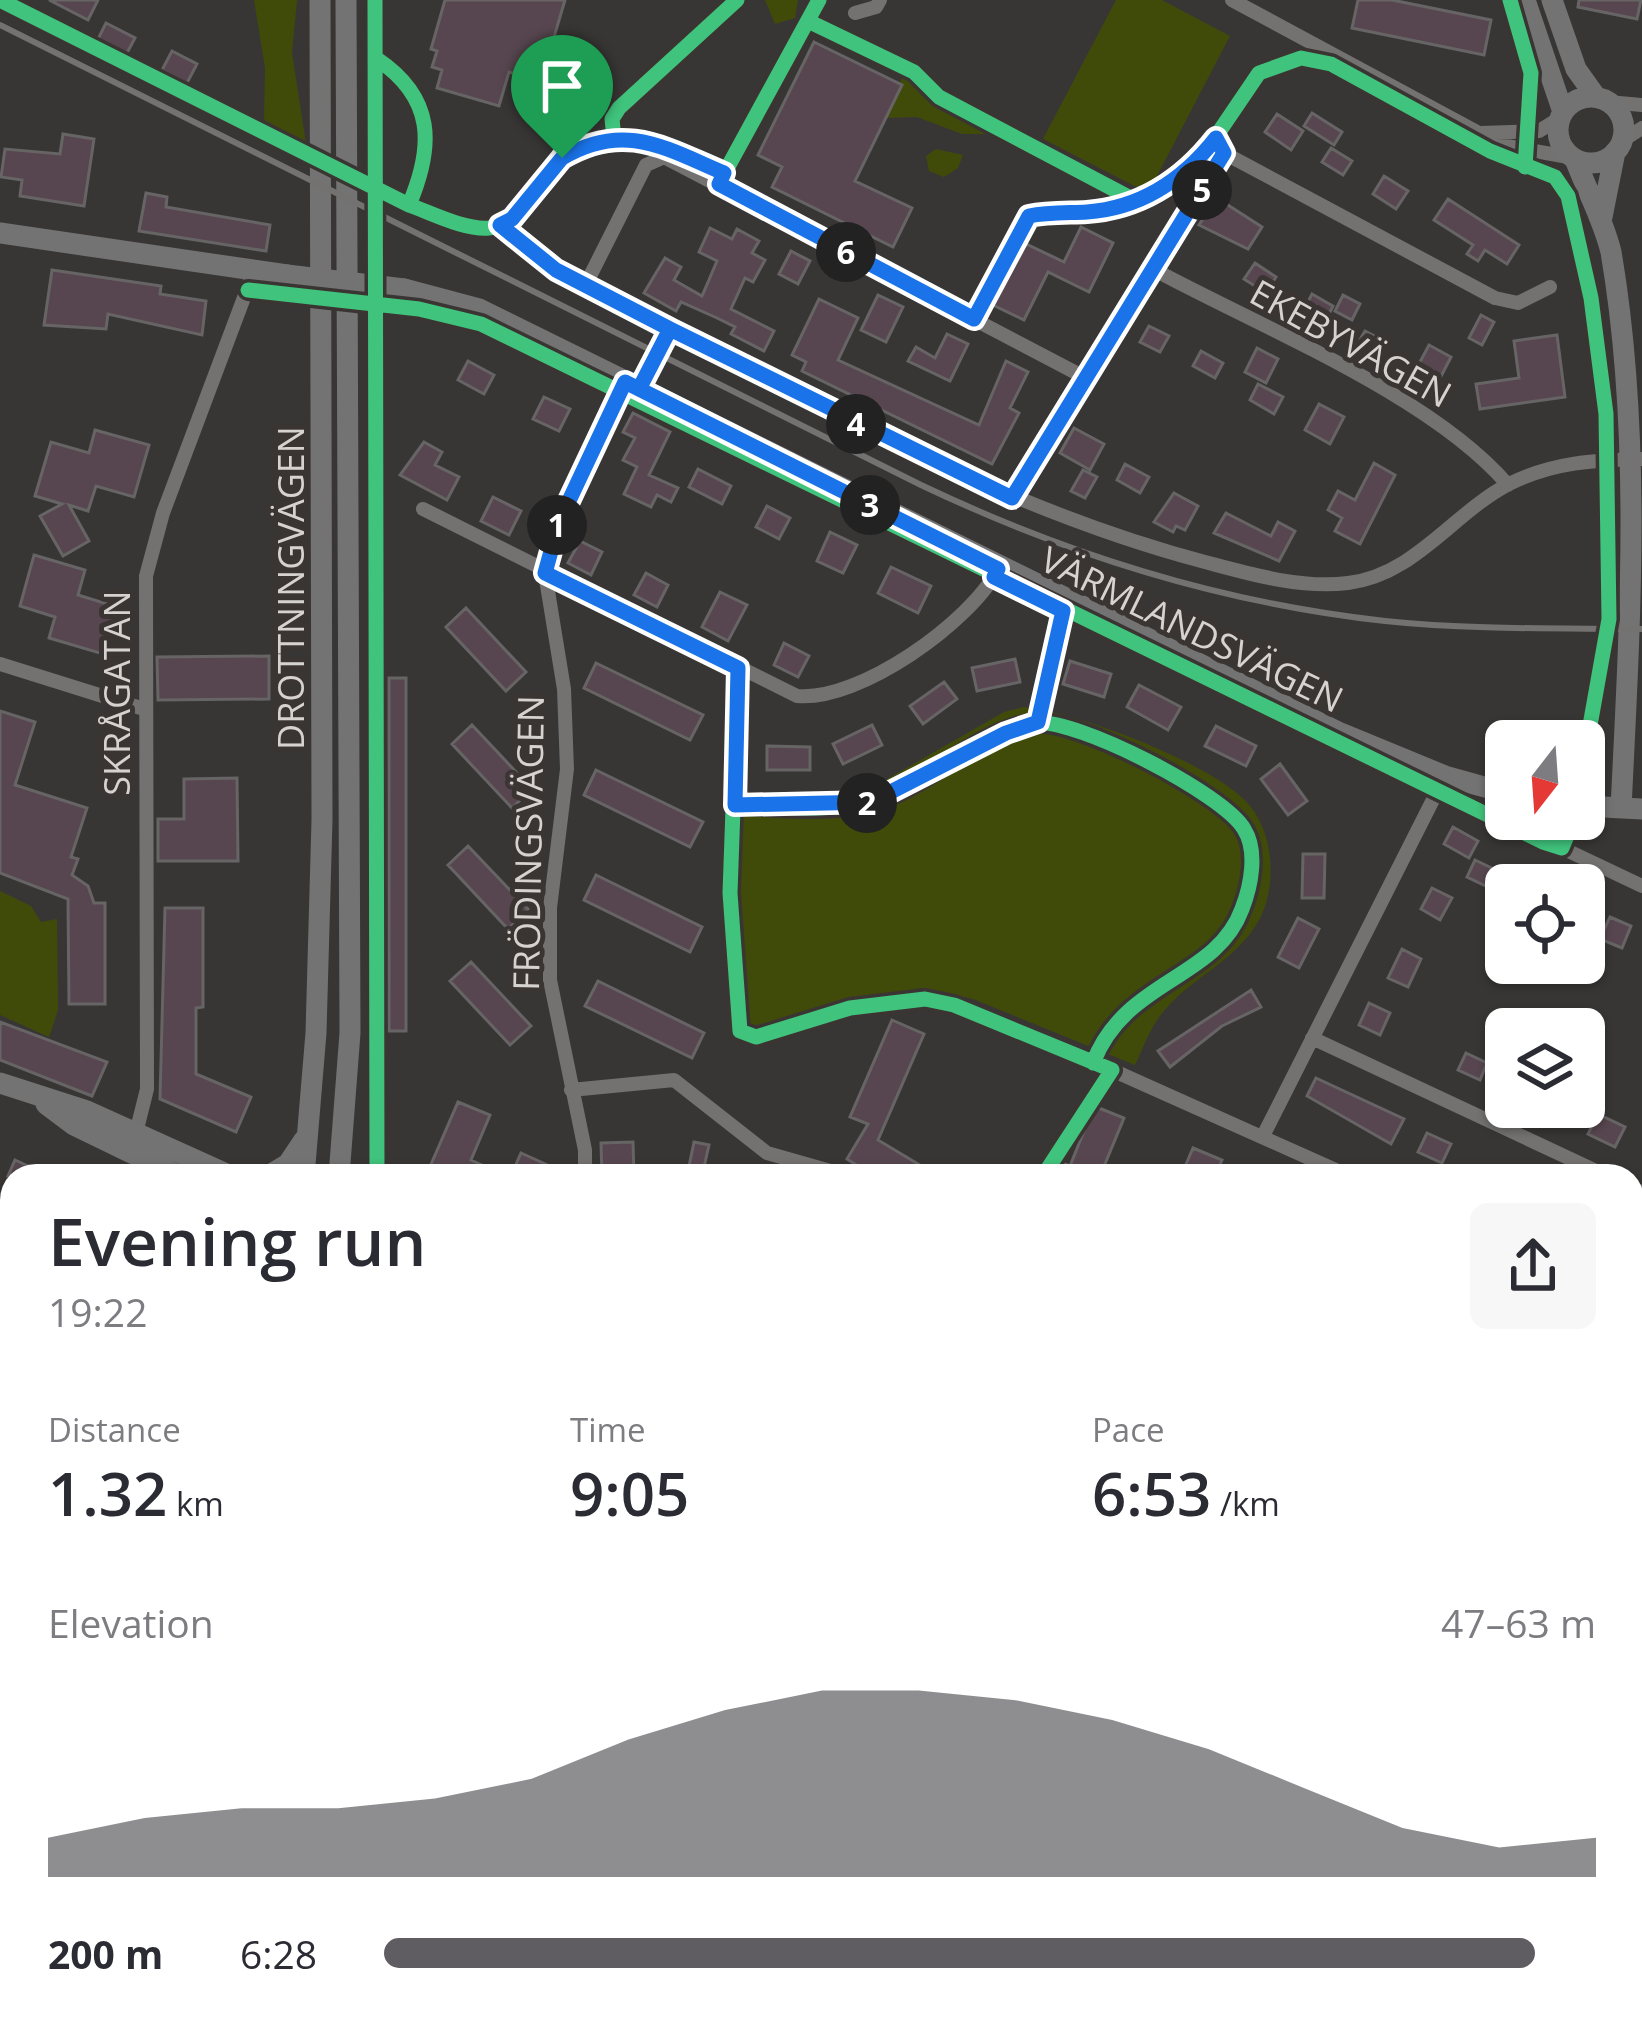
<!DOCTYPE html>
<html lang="en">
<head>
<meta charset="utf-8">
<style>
	:root { --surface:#fff; --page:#f7f7f7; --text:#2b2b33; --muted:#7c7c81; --accent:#5f5d61 }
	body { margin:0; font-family:"Open Sans",sans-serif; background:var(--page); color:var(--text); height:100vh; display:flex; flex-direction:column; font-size:45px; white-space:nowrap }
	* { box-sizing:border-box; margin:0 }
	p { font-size:39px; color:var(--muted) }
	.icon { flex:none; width:66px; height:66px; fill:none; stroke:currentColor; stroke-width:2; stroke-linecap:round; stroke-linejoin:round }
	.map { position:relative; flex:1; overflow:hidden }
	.panel { position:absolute; left:0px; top:1164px; width:1644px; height:861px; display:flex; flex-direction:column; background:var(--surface); border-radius:36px 36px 0 0; box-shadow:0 3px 9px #0004 }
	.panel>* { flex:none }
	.needle { width:78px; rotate:197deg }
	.tools { position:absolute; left:1485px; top:720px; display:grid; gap:24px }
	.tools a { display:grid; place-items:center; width:120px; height:120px; border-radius:18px; background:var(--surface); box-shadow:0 3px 9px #0004; font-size:60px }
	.pin { position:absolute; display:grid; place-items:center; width:102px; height:102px; color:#fff; margin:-123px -51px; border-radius:50% 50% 50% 0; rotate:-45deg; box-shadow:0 0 12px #0007 }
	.pin .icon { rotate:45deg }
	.km { position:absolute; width:60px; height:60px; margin:-30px; border-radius:50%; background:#222; color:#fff; font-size:33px; line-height:60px; text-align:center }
	.round { display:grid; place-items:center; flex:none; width:126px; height:126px; border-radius:18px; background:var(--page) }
	.overview { display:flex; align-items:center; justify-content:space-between; height:204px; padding:0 48px }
	h1 { font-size:66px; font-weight:600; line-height:90px }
	.stats { display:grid; grid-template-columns:repeat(3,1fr); gap:18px; height:204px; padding:12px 48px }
	.stats div { display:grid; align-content:center }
	.stats b { font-size:60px; font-weight:600 }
	.stats small { font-size:33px; font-weight:400 }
	.stats p { font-size:33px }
	.chart { height:336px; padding:24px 48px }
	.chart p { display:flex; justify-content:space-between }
	.chart svg { width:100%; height:216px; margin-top:12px; fill:var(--accent); opacity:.7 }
	ul { padding:0 48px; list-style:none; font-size:39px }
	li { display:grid; grid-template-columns:192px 144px 1fr; align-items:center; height:90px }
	li i { height:30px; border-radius:15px; background:var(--accent) }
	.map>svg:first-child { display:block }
	.green { fill:#414b09 }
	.building { fill:#57464f; stroke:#666464; stroke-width:3 }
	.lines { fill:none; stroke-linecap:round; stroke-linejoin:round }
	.street { stroke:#737270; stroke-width:14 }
	.secondary { stroke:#747373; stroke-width:21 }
	.rail { stroke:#747271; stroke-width:6 }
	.secondary-bridge { stroke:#747373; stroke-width:21 }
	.cycleway-casing { stroke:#3a3532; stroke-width:22 }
	.cycleway { stroke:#40c37c; stroke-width:15 }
	.route-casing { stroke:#fff; stroke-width:24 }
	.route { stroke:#1a73e8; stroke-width:15 }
	.labels { text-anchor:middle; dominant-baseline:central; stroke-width:10; stroke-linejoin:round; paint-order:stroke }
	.street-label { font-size:36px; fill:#d5d2d0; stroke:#3a3532 }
</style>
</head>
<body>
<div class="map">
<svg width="1642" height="2023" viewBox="0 0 1642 2023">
	<rect width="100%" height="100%" fill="#383634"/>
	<path class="green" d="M254 0H297L292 53 306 144 264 123 265 68Z
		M765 0H798L795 18 775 24Z
		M1116 0H1162L1230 36 1148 193 1043 139Z
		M904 73 939 102 988 128 985 134H962L917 117 886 118Z
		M936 149 963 155 958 168 944 177 929 171 926 156Z
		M1024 707C1076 712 1218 765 1250 806 1274 835 1277 887 1259 920 1235 963 1188 978 1160 1016 1149 1030 1143 1049 1135 1065L973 999 921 988 730 1035 721 883 726 798 852 792 882 782 1004 712Z
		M0 891 31 906 41 922 57 919 58 1010 49 1037 0 1015Z"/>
	<path class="building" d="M49 0H98L88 20Z
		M445 0H565L541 81 509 72 499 106 437 88 442 70 432 67 437 51 431 49Z
		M1358 0H1392L1491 20 1484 55 1352 28Z
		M1579 0H1641L1637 19 1578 7Z
		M106 23 135 38 126 55 97 41Z
		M814 42 902 85 855 181 912 208 893 247 772 187 782 167 758 155Z
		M172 51 197 64 187 83 162 70Z
		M1312 113 1342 132 1334 145 1304 126Z
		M1277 114 1303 131 1291 150 1265 132Z
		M63 134 94 139 84 206 20 196 22 180 1 177 5 149 60 154Z
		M1331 148 1352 161 1343 175 1322 162Z
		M1384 176 1408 191 1396 209 1373 194Z
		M146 193 167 197 166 207 270 225 266 251 139 231Z
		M1217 198 1262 227 1248 249 1199 225Z
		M1448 199 1519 245 1507 264 1485 250 1478 261 1467 254 1473 245 1434 220Z
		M1081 227 1113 243 1089 292 1048 272 1024 320 993 305 1024 243 1064 262Z
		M710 228 732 239 737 229 759 241 752 253 765 260 753 282 745 278 731 309 774 331 764 351 731 334 735 327 717 318 681 302 676 311 644 293 665 258 681 267 674 280 702 296 717 261 699 252Z
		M791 251 810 261 798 284 779 274Z
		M1255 263 1276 277 1266 293 1244 279Z
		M52 270 161 286 160 294 206 301 202 335 108 314 106 329 44 325Z
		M1312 294 1333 306 1324 324 1302 313Z
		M878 295 903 307 886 342 861 330Z
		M1343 295 1360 304 1352 320 1335 311Z
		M819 299 858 318 838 360 979 425 1006 361 1028 372 1010 408 1019 413 992 464 802 371 806 362 792 355Z
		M1481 315 1494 322 1482 345 1469 338Z
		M1149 326 1169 336 1160 352 1140 342Z
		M1365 331 1384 341 1376 355 1357 345Z
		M947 334 968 344 950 381 908 361 916 347 935 358Z
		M1557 335 1565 397 1480 409 1476 384 1519 378 1514 341Z
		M1429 345 1451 357 1436 386 1413 375Z
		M1257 348 1278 359 1266 383 1245 372Z
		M1201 351 1223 363 1215 378 1193 366Z
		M468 361 494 375 484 394 458 380Z
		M1258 384 1283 397 1274 414 1250 400Z
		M544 397 570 409 559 431 533 419Z
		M1319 404 1344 417 1330 444 1305 430Z
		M633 413 670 432 649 475 678 488 671 502 657 495 651 507 624 494 637 467 623 460 635 438 623 432Z
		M1074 428 1104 444 1090 470 1060 453Z
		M95 430 149 445 134 497 96 486 88 511 69 505 89 541 63 556 40 516 62 504 35 496 51 442 89 453Z
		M424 442 442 452 435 465 459 477 447 500 400 475Z
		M1374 463 1395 475 1360 544 1335 531 1342 518 1328 510 1338 491 1355 500Z
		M1125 464 1149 477 1140 493 1117 480Z
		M698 469 731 486 722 504 689 487Z
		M1083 470 1097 477 1085 498 1071 491Z
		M1174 493 1198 506 1185 530 1176 526 1173 532 1154 522Z
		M493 497 521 511 509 535 481 521Z
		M767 506 790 518 779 539 756 527Z
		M1226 513 1271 536 1278 522 1295 531 1279 561 1214 533Z
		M830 532 857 545 843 573 817 561Z
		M580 541 602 552 591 575 568 563Z
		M34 555 85 570 78 595 117 607 103 654 49 638 55 617 20 606Z
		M891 567 931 586 918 613 878 593Z
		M646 573 668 585 657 607 634 595Z
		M720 592 747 605 728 641 702 627Z
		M466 608 526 672 506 691 446 627Z
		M784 643 809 656 798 677 774 665Z
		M269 656V699L158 700 157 657Z
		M1015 659 1020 682 977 691 972 668Z
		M1070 661 1111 674 1104 697 1063 684Z
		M596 663 703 715 690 740 584 688Z
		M389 678H406V1031H389Z
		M944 682 957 699 923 724 910 706Z
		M1139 685 1181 707 1168 730 1127 707Z
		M0 711 35 722 15 785 87 808 71 857 78 859 72 875 88 886 94 903H105V1004H69L68 899 0 873Z
		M472 725 532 789 512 808 452 744Z
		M872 725 882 745 843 764 833 744Z
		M1216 726 1256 746 1246 766 1205 746Z
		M767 746 810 747V770H767Z
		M1280 764 1307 801 1288 815 1261 779Z
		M596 770 703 822 690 847 584 795Z
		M237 778 238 861H158V819H184V779Z
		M1453 827 1478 841 1469 858 1444 844Z
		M468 846 528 909 508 929 448 865Z
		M1303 854H1325L1324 898H1302Z
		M1475 860 1502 873 1494 890 1467 877Z
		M596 875 702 927 690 952 584 900Z
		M1432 888 1452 898 1440 920 1421 909Z
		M165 908H203V1007L196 1008V1074L251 1097 236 1132 160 1099Z
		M1610 917 1631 926 1622 948 1600 939Z
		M1298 918 1319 929 1299 968 1278 957Z
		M1402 949 1421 959 1408 987 1388 978Z
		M471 962 531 1026 510 1045 450 981Z
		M598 981 704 1033 692 1058 585 1006Z
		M1251 990 1261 1007 1222 1026 1170 1067 1158 1051Z
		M1369 1003 1390 1013 1380 1035 1359 1025Z
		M892 1020 924 1034 878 1140 938 1176H874L847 1159 868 1124 850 1117Z
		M0 1022 107 1062 92 1096 0 1060Z
		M1466 1053 1487 1063 1480 1080 1458 1070Z
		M1316 1078 1404 1119 1391 1144 1307 1096Z
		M458 1102 490 1115 471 1160 506 1176H426Z
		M1094 1106 1124 1118 1100 1176H1048L1054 1160 1070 1166Z
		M1598 1114 1625 1127 1615 1147 1588 1134Z
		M1427 1133 1451 1144 1442 1163 1418 1152Z
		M633 1142 634 1176H602L601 1143Z
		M694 1142 709 1145 702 1176H687Z
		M1193 1148 1222 1160 1215 1176H1181Z
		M521 1153 572 1176H511Z
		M15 1160 50 1176H8Z"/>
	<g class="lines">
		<path class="street" d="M1232 0 1501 145 1574 158
			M855 13 876 7 880 0
			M1608 102 1642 105
			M1481 133 1539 131 1560 118
			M1622 141 1642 128
			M500 225C569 289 660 324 743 367 893 443 1041 519 1205 562 1250 574 1301 589 1348 583 1415 575 1453 513 1509 484 1553 462 1595 460 1642 459
			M1153 269C1260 327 1431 395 1508 485
			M585 286 646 165 664 157 1084 377
			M1136 295 1224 153 1495 298 1518 303 1550 287
			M1012 498 1095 359
			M423 509 797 696C859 702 971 622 998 569
			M0 664 144 709
			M1562 848 1642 886
			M1312 1038 1607 1176
			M1112 1070 1349 1176
			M571 1090 674 1080 767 1153 848 1176
			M136 1133 147 1089 146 576 163 513 254 271
			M1263 1136 1445 776
			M585 1176V1150L550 980V908L567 769 564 689 545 573 558 522 625 382
			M1632 1188 1642 1192
			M1632 1307 1642 1312
			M0 1322 12 1333
			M0 1516 12 1503
			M1632 1550 1642 1554
			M0 1971 12 1955
			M324 2013 334 2023
			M614 2013 631 2023
			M1185 2013 1195 2023
			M273 2023 282 2013
			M453 2023 462 2013"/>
		<path class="secondary" d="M1525 0 1563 112
			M1552 0 1576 69 1596 97
			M1558 130a33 33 0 1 1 66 0a33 33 0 1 1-66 0Z
			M1575 159C1587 191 1603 219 1611 252 1642 434 1630 624 1621 808
			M1602 217 1615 152
			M0 233 287 275
			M404 289 479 309 1338 732 1445 776 1506 793
			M1584 806 1642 809
			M0 1083 87 1111 231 1176
			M46 1104 74 1125 179 1176
			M268 1176 288 1164 304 1140
			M304 1176 316 1033 322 820 320 0
			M339 1176 350 1033 346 0
			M1632 1685 1642 1664
			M1632 1804 1642 1808
			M0 1871 12 1855"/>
		<path class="rail" d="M0 25 921 485C1068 555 1222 603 1385 621 1471 630 1556 628 1642 629"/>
		<path class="secondary-bridge" d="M287 275 404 289"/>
		<g class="cycleway-casing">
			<path id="cycleway" d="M0 0 409 205C432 213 464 230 489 228 507 226 515 215 525 201 593 105 635 135 724 174L719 185
				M375 0 377 1176
				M1510 0 1531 73 1525 167
				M808 21 914 72 939 97 1136 201
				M377 59C435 98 434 146 409 205
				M614 138 612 119 619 108 737 0
				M724 174 819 0
				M248 290 419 309 481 324 1543 842 1562 848 1574 819
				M974 319 1024 220 1037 214 1105 210 1154 194 1202 157 1259 73 1301 58 1331 64 1490 151 1555 177 1568 196 1591 298 1606 414 1609 619 1584 759
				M738 668 730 893 740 1031 756 1037 850 1008 925 999 954 1005 1112 1070 1043 1176
				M735 805C784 806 842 815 889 796 937 777 984 728 1036 723 1076 718 1224 794 1244 829 1258 851 1251 886 1242 909 1216 980 1125 979 1093 1063"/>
		</g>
		<use href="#cycleway" class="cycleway"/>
	</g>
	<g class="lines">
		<g class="route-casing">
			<path id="route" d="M562 158 512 219 500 225 556 270 670 329 639 389 625 382 559 522 545 573 738 668 735 805 871 802 1006 733 1038 722 1063 611 994 577 998 569 639 389 670 329 1012 498 1224 153 1216 138C1183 180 1141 208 1087 212 1068 213 1048 212 1029 216L974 319 719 184 724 173C665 148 624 121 562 158"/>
		</g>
		<use href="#route" class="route"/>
	</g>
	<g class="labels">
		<g class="street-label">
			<text transform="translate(1351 343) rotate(29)">EKEBYVÄGEN</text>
			<text transform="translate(290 588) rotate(-90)">DROTTNINGVÄGEN</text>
			<text transform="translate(1192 629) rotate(26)">VÄRMLANDSVÄGEN</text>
			<text transform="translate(116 693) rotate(-90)">SKRÅGATAN</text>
			<text transform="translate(528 843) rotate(-89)">FRÖDINGSVÄGEN</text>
		</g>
	</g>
</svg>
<div class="tools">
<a><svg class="needle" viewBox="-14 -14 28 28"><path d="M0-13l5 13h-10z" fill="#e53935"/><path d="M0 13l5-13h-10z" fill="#7c7c81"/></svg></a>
<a><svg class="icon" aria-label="locate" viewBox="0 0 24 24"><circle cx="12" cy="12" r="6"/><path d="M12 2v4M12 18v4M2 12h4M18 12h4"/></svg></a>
<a><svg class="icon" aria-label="layers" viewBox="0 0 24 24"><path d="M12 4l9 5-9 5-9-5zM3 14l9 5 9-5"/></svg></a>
</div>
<div class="pin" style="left:562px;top:158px;background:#1e9e55"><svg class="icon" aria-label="arrive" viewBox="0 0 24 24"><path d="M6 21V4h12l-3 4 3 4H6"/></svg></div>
<b class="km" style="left:557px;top:525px">1</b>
<b class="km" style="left:867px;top:803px">2</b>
<b class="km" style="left:870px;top:505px">3</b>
<b class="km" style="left:856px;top:424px">4</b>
<b class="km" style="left:1202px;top:190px">5</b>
<b class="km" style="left:846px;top:252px">6</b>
<section class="panel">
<div class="overview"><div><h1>Evening run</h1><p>19:22</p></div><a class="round"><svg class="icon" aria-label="share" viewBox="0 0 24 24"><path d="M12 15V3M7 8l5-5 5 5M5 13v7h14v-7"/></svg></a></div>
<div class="stats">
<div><p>Distance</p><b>1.32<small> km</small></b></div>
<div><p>Time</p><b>9:05</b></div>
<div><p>Pace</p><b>6:53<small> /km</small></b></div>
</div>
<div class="chart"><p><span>Elevation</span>47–63 m</p>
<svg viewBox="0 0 160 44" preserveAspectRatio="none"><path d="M0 44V36L10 32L20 30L30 30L40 28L50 24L60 16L70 10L80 6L90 6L100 8L110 12L120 18L130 26L140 34L150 38L160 36V44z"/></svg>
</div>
<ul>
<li><b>200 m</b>6:28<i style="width:95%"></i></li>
</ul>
</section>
</div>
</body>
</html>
